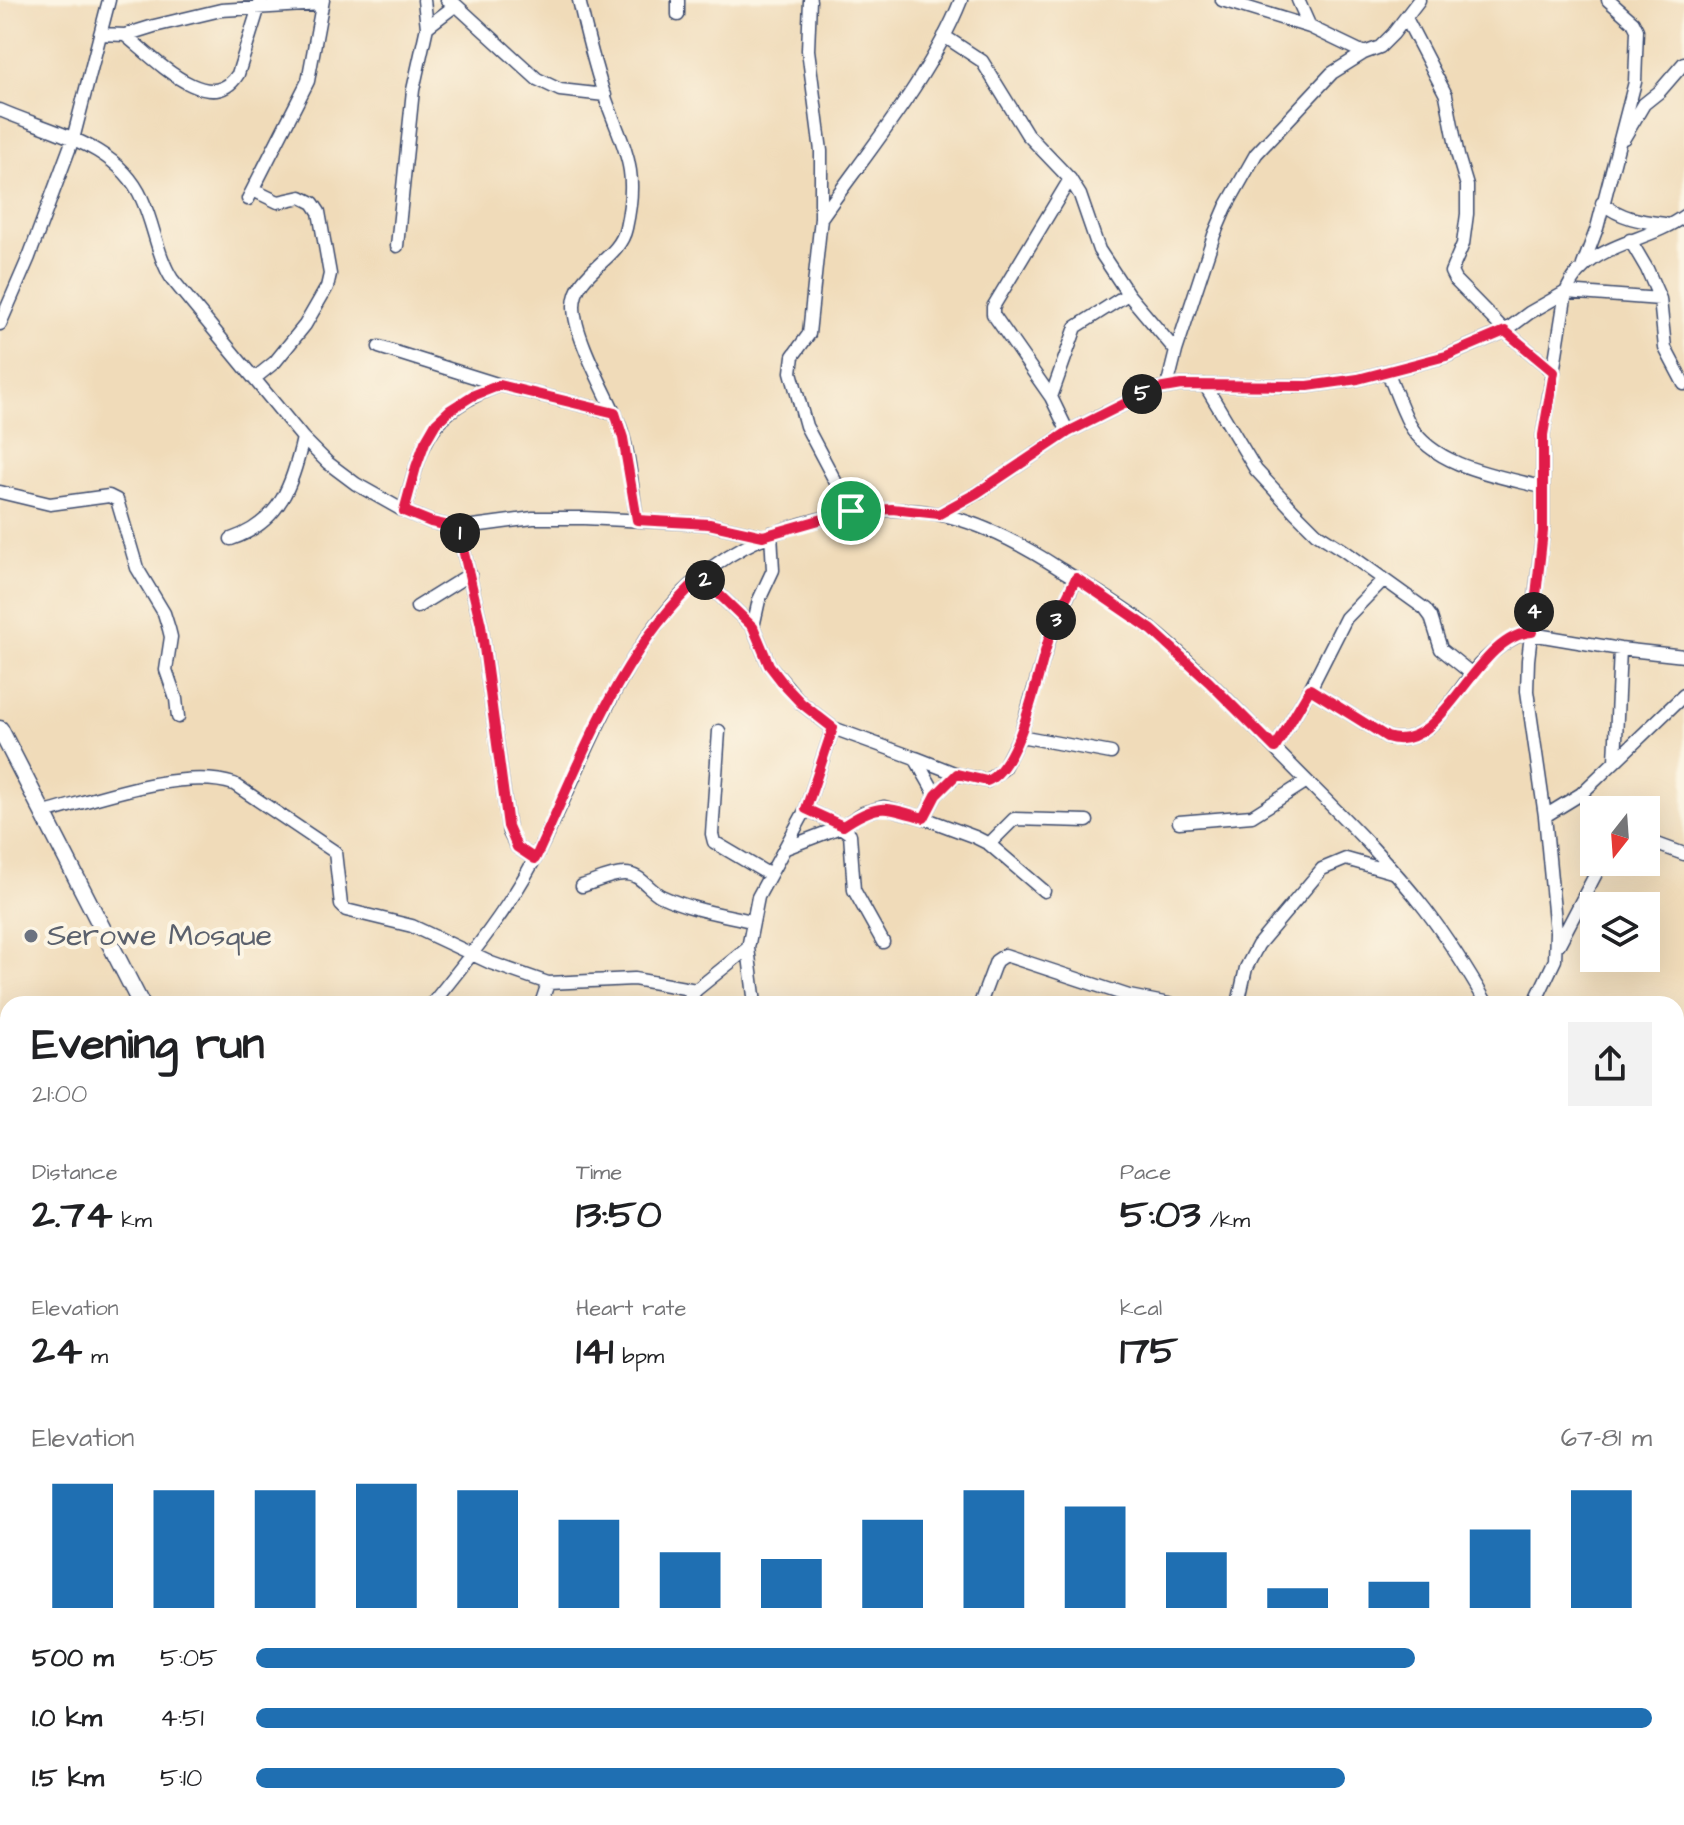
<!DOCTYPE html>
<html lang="en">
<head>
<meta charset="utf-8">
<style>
	:root { --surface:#fff; --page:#f2f2f2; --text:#202124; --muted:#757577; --accent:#1f6fb2 }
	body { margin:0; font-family:"Architects Daughter",sans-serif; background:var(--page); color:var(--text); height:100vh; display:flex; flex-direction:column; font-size:30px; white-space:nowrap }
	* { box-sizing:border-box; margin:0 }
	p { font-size:26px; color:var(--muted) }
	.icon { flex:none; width:44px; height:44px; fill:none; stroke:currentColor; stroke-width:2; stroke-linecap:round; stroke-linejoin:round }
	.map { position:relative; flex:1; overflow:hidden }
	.details { position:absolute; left:0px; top:996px; width:1684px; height:830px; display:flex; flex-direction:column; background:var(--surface); border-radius:24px 24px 0 0; box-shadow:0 8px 32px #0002 }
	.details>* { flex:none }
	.needle { width:52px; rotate:197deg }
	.fabs { position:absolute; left:1580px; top:796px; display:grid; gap:16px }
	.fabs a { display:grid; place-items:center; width:80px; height:80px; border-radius:0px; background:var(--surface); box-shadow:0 8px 32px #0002; font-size:40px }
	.pin { position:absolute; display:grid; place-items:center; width:68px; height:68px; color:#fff; margin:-34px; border:4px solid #fff; border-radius:50%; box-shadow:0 2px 8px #0007 }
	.km { position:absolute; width:40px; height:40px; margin:-20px; border-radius:50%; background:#222; color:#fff; font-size:22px; line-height:40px; text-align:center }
	.round { display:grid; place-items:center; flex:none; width:84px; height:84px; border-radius:0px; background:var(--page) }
	.head { display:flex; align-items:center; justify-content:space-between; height:136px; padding:0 32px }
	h1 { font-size:44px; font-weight:800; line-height:60px }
	.metrics { display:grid; grid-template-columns:repeat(3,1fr); gap:12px; height:136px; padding:8px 32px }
	.metrics div { display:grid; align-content:center }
	.metrics b { font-size:40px; font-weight:800 }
	.metrics small { font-size:22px; font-weight:400 }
	.metrics p { font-size:22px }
	.chart { height:224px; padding:16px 32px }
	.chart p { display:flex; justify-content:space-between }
	.chart svg { width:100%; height:144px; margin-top:8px; stroke:var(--accent); stroke-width:6 }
	ul { padding:0 32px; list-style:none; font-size:26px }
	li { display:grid; grid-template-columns:128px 96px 1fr; align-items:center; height:60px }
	li i { height:20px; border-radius:10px; background:var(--accent) }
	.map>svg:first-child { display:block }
	.green { fill:#a4da8b; stroke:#608474; stroke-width:2 }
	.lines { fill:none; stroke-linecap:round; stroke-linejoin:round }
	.minor-casing { stroke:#3b496c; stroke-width:15 }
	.major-casing { stroke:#3b496c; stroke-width:19 }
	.minor { stroke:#fff; stroke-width:12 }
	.major { stroke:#fff; stroke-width:16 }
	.route-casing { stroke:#fff; stroke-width:16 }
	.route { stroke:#e11d48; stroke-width:10 }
	.worship-dot { fill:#6b7280; stroke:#fcf5e5; stroke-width:3 }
	.labels { text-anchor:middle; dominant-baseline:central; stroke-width:8; stroke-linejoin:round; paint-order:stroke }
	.worship-label { font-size:30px; fill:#5b616d; stroke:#fcf5e5; text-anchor:start }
</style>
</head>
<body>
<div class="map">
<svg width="1684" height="1825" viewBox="0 0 1684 1825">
	<rect width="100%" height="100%" fill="#fcf5e5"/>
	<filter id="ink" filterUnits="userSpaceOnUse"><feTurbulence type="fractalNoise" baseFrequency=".0125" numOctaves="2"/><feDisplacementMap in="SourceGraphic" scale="16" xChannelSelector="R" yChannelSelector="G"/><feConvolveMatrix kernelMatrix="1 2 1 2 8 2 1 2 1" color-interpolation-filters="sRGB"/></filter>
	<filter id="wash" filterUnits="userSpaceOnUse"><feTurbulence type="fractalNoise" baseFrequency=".006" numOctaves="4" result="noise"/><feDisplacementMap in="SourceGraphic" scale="32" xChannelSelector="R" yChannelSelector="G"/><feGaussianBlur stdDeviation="1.8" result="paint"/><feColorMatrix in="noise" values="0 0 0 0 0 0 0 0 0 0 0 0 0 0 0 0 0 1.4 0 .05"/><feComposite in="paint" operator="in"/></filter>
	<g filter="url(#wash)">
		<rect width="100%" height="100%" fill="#f0dbb9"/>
		<path class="green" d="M113 1818H383L377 1821 379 1825H113Z"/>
	</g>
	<g filter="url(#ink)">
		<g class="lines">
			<g class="minor-casing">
				<path id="minor" d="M447 0 456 5 537 79 560 90 605 95
					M579 0C586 31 594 63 604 94 623 149 640 165 626 228 619 261 575 270 574 306 574 335 603 387 615 414 630 446 631 486 637 520
					M810 0 808 50 821 151V218L809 334 793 356 791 372 806 426 851 511
					M1222 0 1310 27 1364 53
					M1298 0 1310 27
					M678 15V0
					M1406 18 1446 95 1458 156 1467 186V214L1463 244 1451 272 1455 280 1505 331 1554 372
					M427 27 456 5
					M100 34 125 35 154 26 221 10 322 4
					M125 35C153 57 210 119 238 74L261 0
					M944 36 982 61 1027 134 1070 179 1080 195 1099 250 1128 294 1176 351
					M0 110C50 132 118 144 142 199 154 225 157 255 172 279L303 438 328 463 356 484 404 511 431 522 458 528 533 518H584L709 524 763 536
					M1624 138 1644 104 1659 92 1684 63
					M253 190 278 202 301 197 313 203 319 212 330 274 327 287 305 325 275 362 255 378
					M248 199 308 81 323 0
					M1602 203C1622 219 1641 221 1665 224
					M821 218C868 151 931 76 961 0
					M1630 240 1647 269 1660 299 1665 348 1684 384
					M397 246 413 90 427 27 424 0
					M1583 265 1597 228 1635 82 1637 30 1633 22 1608 0
					M0 324 29 257 73 139 109 0
					M379 347 500 385 615 413
					M1388 373C1395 390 1401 408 1410 425 1434 467 1499 476 1542 487
					M1205 385 1256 470 1295 512 1316 533 1343 550 1425 609 1431 617 1441 649 1472 674
					M1167 387 1176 351 1214 235 1226 207 1256 154 1332 73 1364 53 1380 47 1393 34 1419 0
					M1051 397 1076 327 1128 294
					M1068 432 1051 397 993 314V307L1070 179
					M0 492 50 504 109 496 117 500 137 568 164 613 169 629 171 637 166 670 176 699 178 717
					M404 511C423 440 427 413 500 385
					M939 514 977 493 1068 432 1152 390 1181 385 1308 386 1358 379 1446 356 1505 331 1529 313 1566 292 1660 299
					M458 528 481 625 509 832 517 847 535 859
					M231 539C281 522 293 483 303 438
					M701 577 753 627 769 665 801 703 833 728 915 758 936 795
					M417 607 470 574
					M753 627 759 600 773 570 771 533
					M1310 689 1387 737C1429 751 1457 689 1479 665 1492 652 1507 639 1525 633L1620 649 1684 656
					M719 731 712 834 714 842 770 875
					M1020 736 1051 633 1076 578
					M1275 748 1310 689 1346 618 1383 580
					M916 758 957 774 987 781 1003 769 1020 736 1111 753
					M1615 761 1620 649
					M806 809 834 822 850 834 854 890 883 942
					M45 813C96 799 184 767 234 784L335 852 341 905 346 910 412 926 491 963 548 983 634 979 696 990 748 948
					M1545 816 1581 794 1684 695
					M924 818 936 795 957 774
					M1179 822 1252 816 1307 781
					M1646 840 1684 854
					M989 844 1014 819 1087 821
					M786 848 843 826 863 813 884 807 924 818 975 837 989 844 1044 891
					M582 886C595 882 611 874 624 874 640 873 648 889 661 896 689 909 721 914 751 921
					M1559 944 1602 862
					M432 1004C468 959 505 914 533 862 582 771 611 668 684 592 721 554 765 533 816 520 860 509 905 505 951 517 990 527 1026 547 1060 569 1090 587 1121 605 1149 627 1196 665 1238 711 1280 754 1329 804 1382 853 1425 909 1448 939 1468 971 1487 1004
					M541 1004 548 983
					M685 1004 696 990
					M755 1004 748 948 758 897 806 809 833 728
					M980 1004 996 961 1005 955 1129 996 1169 1004
					M1238 1004 1246 968 1258 945 1322 869 1346 859 1392 872
					M1534 1004 1555 960 1556 932 1545 816 1527 691 1528 660 1543 531V435L1566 292C1587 242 1646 244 1684 216
					M0 1065 8 1064
					M1676 1076 1684 1079
					M1676 1195H1684
					M1676 1266 1684 1272
					M0 1462 8 1454
					M1676 1594 1684 1642
					M1676 1709 1684 1715
					M1676 1813 1684 1809
					M448 1818 451 1825
					M1315 1818 1328 1825
					M1653 1818H1664
					M721 1825 726 1818
					M999 1825V1818"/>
			</g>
			<g class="major-casing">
				<path id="major" d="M0 729 141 1004
					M567 1818 571 1825"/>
			</g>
			<use href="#minor" class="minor"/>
			<use href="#major" class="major"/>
		</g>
	</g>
	<g class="lines" filter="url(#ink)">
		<g class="route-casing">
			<path id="route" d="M1505 331 1554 372 1543 435V531L1532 632C1474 635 1443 757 1387 737L1310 689 1275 748 1209 682 1152 630 1076 578C1067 597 1056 616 1050 635 1038 671 1021 766 987 781L957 774 936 795 924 818C884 807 879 802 843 826L806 809 833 728 801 703 786 687 769 665 753 627 701 577C619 651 581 761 535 859L517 847 508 826 481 625 458 528 431 522 404 511 416 467 425 442 436 423 450 410 472 396 500 385 615 413 623 438 637 520 709 524 763 536 851 511 892 509 939 514 977 493 1068 432 1152 390 1181 385 1308 386 1358 379 1446 356Z"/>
		</g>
		<use href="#route" class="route"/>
	</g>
	<circle class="worship-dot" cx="31" cy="936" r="8"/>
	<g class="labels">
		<g class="worship-label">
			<text x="47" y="936">Serowe Mosque</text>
		</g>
	</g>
</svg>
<div class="fabs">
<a><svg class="needle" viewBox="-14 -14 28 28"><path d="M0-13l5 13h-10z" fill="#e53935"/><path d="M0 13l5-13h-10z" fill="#757577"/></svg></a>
<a><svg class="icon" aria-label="layers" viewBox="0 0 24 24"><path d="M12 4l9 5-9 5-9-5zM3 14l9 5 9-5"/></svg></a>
</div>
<div class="pin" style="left:851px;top:511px;background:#1e9e55"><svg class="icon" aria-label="arrive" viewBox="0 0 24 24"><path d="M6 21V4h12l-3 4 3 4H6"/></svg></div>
<b class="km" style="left:460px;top:533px">1</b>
<b class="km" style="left:705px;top:580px">2</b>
<b class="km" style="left:1056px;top:620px">3</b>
<b class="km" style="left:1534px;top:612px">4</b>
<b class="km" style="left:1142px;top:394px">5</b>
<section class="details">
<div class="head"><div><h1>Evening run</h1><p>21:00</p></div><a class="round"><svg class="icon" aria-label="share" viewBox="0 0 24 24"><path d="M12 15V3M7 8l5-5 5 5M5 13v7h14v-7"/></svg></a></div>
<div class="metrics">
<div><p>Distance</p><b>2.74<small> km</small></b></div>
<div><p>Time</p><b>13:50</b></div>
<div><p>Pace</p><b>5:03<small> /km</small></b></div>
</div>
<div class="metrics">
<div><p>Elevation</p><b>24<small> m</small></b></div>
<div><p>Heart rate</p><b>141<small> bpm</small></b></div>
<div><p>kcal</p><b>175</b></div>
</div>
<div class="chart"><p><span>Elevation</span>67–81 m</p>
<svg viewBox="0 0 160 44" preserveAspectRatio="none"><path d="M5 44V6M15 44V8M25 44V8M35 44V6M45 44V8M55 44V17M65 44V27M75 44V29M85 44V17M95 44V8M105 44V13M115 44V27M125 44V38M135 44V36M145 44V20M155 44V8"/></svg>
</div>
<ul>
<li><b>500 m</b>5:05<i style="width:83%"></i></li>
<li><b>1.0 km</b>4:51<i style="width:100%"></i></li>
<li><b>1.5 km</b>5:10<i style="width:78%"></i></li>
</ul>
</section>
</div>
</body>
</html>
